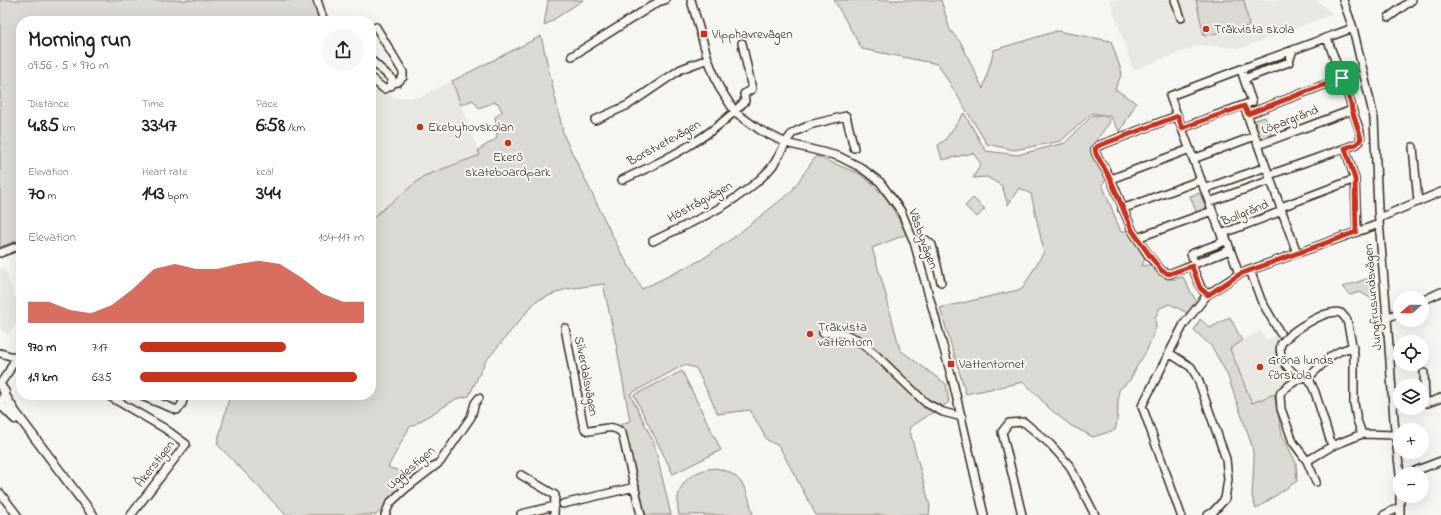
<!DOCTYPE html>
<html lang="en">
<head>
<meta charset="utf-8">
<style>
	:root { --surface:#fff; --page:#f6f6f6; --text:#202124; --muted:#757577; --accent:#c8321e }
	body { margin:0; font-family:"Indie Flower",sans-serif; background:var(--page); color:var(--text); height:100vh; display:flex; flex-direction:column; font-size:15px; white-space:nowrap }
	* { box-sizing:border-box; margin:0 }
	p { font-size:13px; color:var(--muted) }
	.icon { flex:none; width:22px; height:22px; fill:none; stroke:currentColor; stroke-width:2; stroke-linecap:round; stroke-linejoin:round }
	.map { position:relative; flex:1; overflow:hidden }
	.side { position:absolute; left:16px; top:16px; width:360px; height:384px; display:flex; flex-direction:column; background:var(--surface); border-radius:16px; box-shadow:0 4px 16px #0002 }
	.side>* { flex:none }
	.needle { width:26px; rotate:250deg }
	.buttons { position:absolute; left:1393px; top:291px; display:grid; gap:8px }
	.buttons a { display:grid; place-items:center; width:36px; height:36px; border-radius:50%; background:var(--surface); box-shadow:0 4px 16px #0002; font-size:20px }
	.pin { position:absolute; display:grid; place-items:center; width:34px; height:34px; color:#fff; margin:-17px; border-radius:8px; box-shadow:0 2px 6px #0006 }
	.round { display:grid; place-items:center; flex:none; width:42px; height:42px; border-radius:21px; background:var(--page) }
	.headline { display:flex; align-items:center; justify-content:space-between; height:68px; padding:0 12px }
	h1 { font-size:22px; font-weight:700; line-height:30px }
	.stats { display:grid; grid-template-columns:repeat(3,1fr); gap:6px; height:68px; padding:4px 12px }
	.stats div { display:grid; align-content:center }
	.stats b { font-size:20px; font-weight:700 }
	.stats small { font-size:11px; font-weight:400 }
	.stats p { font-size:11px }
	.chart { height:112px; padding:8px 12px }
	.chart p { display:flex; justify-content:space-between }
	.chart svg { width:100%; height:72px; margin-top:4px; fill:var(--accent); opacity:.7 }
	ul { padding:0 12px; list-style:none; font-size:13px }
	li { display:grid; grid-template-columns:64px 48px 1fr; align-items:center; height:30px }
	li i { height:10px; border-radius:5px; background:var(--accent) }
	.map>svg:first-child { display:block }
	.built { fill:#e8e7e2 }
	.green { fill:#dad9d3; stroke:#8a8278 }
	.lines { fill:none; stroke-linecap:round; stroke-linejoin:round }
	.minor-casing { stroke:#3b2a1e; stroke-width:10 }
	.major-casing { stroke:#3b2a1e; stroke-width:11 }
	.minor { stroke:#f6f6f2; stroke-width:7 }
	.major { stroke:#f6f6f2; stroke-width:8 }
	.route-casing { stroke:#fff; stroke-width:8 }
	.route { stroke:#c8321e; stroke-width:5 }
	.poi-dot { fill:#c8321e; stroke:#f6f6f2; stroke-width:1.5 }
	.labels { text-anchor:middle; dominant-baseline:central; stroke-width:4; stroke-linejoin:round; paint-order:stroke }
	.poi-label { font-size:13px; fill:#3b2a1e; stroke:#f6f6f2; text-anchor:start }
	.street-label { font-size:13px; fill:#3b2a1e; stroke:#f6f6f2 }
</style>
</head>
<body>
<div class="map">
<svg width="1441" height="515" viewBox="0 0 1441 515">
	<rect width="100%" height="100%" fill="#f6f6f2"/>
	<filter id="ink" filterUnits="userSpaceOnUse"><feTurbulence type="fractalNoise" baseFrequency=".025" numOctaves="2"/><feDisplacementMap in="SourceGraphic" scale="8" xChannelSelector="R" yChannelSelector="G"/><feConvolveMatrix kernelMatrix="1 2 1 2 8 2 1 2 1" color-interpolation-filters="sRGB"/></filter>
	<g filter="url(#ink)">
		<path class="built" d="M1110 0H1316L1333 14 1242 48 1200 45 1133 70Z
			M452 81 480 155 424 176 371 219V83L388 95 399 98 420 97Z
			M4 268 21 314V316L8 335 0 329V269Z
			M1261 330 1266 340 1276 336 1279 339 1276 342V354L1279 364 1284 370 1292 374V379L1280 386 1274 394 1253 404 1230 348Z"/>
		<path class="green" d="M0 0H314L321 21H21V239L0 247Z
			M548 0H583L544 26Z
			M834 0H941L950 30 961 43 983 89 994 50 1057 31 1111 41 1122 73 1115 89 1136 103 1120 132 1110 116 1092 113 1061 141 1014 150 987 144 938 64 862 49Z
			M1196 0H1244L1249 26 1204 36Z
			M541 36 564 136 617 245 642 289 701 260 733 238 791 192 816 156 860 174 887 198 907 234 872 248 884 288 900 350 946 384 949 402 909 428 930 506 929 515H816L779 446 767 440 750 410 718 414 696 368 684 365 630 394 654 443 671 515H641L621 424 630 421 617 349 604 288 605 284 566 289 536 301 485 362 469 396 456 399 409 428 388 467 416 477 376 515H286L217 444 230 395H371V219L424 176 480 155 478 150 496 139 497 136 495 117 502 112 498 103 495 102 479 108 473 100 461 105 452 81Z
			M964 113 986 151 1017 155 1065 143 1093 115 1108 117 1110 122 1091 147 1094 155 1107 179 1102 184 1121 232 1128 230 1146 255 1142 266 1154 264 1166 279H1175L1183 277 1198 305 1189 314 1170 304 1160 308 1155 318 1156 328 1146 352 1137 366 1130 380 1119 390C1117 404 1119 416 1115 430L1093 437 1070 425 1050 409 1024 382 966 394 940 308 1022 289 1044 252 1031 194 1019 188 1008 205 1002 186 987 177 973 178 981 164 973 153 942 160 938 145 945 140Z
			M1265 117 1273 140 1260 145 1252 121Z
			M1200 193 1207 210 1197 214 1190 196Z
			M973 198 985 209 977 217 965 206Z
			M1373 277 1375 301 1360 292 1350 295 1342 287Z
			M1230 317 1242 341 1230 349 1252 403 1274 394 1282 434 1296 463 1297 481 1256 509 1252 497 1254 461 1252 446 1242 417 1227 374 1212 347 1194 330 1200 319 1210 328Z
			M682 371 721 450 673 474 634 395Z
			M715 468C743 473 747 490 753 515H679C673 487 688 471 715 468Z"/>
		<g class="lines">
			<g class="minor-casing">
				<path id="minor" d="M317 0 324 21
					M691 0 708 59 719 87 735 112 760 130 786 143 838 156 860 167 880 182 901 211 914 242 953 382 984 515
					M1175 0 1181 18
					M1343 0 1353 28 1374 118 1378 209 1387 318 1394 420 1400 475
					M1389 17 1412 0
					M376 27 403 72V77L398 82 391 84
					M572 56 658 2 665 0
					M371 60 392 79 391 86 384 89 371 78
					M1241 69 1353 28
					M1244 106 1297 253
					M1248 114 1342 78
					M1177 116 1098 146 1095 149 1096 154 1111 179 1132 230 1149 256 1162 271 1169 274 1230 250
					M595 120 628 105 681 69 708 59
					M1182 128 1252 102 1244 79
					M1258 145 1352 110
					M1413 147 1418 202
					M1345 148 1355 179 1357 232
					M1193 159 1255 136
					M1269 175 1357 144 1360 141C1363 131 1352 115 1351 104L1327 38
					M1111 179 1190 149
					M622 180C666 160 712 137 745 101L744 94 752 89 742 43
					M1204 189 1266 167
					M1209 202 1271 180
					M1281 207 1355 179
					M1122 209 1201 180
					M1379 218 1441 192
					M1221 234 1170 96 1241 69 1244 79 1289 62 1293 50
					M1225 235 1239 274
					M1137 238 1212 211
					M653 241C694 221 739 203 770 169 779 159 783 145 791 135 795 130 804 129 809 125L846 116 854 148
					M914 242 926 240 932 245 941 282
					M0 253 21 245
					M1195 264 1191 254 1223 242 1221 234 1282 211
					M1192 266 1201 288 1207 295
					M1250 270 1261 300 1280 333
					M1422 301 1441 292
					M1387 318 1400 312
					M565 328 583 424 585 429 589 431C602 430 612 423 622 433L641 515
					M823 333 833 332 845 334 856 339 876 355 926 403 943 412 962 417
					M0 353 21 359
					M1169 353 1191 367 1198 379 1226 459 1228 479 1225 499 1213 512 1208 515
					M1424 373 1425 399 1427 403 1441 398
					M1308 377 1315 392 1332 446
					M1299 379C1290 369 1277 360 1281 344 1290 332 1326 308 1341 313L1347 320 1354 354V403L1357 420 1362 434
					M0 384 9 371 16 357
					M107 395 164 428 186 444 131 515
					M143 395 144 397 177 410 181 406 185 395
					M1307 461 1332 446 1362 434 1396 435
					M1407 474 1441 461
					M521 475 555 495 554 515
					M1316 482 1307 461 1293 442 1288 428 1281 409 1280 395 1281 392 1287 387 1297 380 1310 376 1331 356 1340 351 1352 347
					M0 493 17 515
					M563 504 635 487
					M521 514 555 506
					M385 515 390 503 405 489 440 462 471 417 475 403 479 398
					M1022 515 1002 432 1009 423 1024 422 1050 444 1069 465 1095 515
					M1181 515 1142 406 1184 324 1207 295 1239 274 1379 224
					M1384 515 1400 507
					M1400 515V496"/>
			</g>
			<g class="major-casing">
				<path id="major" d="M0 385 5 392 3 400
					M5 395 16 413 93 515
					M0 404 15 419"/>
			</g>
			<use href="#minor" class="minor"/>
			<use href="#major" class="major"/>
		</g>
	</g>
	<g class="lines" filter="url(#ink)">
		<g class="route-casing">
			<path id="route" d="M1342 78 1351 104 1352 110 1361 138C1359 145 1351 146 1345 148L1355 179 1356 232 1240 274 1208 295 1200 288 1192 266 1169 274 1162 271 1150 256 1132 230 1110 178 1096 154 1095 149 1098 146 1178 116 1182 128 1244 106 1248 114Z"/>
		</g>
		<use href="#route" class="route"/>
	</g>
	<g class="poi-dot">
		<circle cx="1206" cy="29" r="4"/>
		<rect x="700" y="30" width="8" height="8" rx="2"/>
		<circle cx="420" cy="127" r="4"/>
		<circle cx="508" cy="143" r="4"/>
		<circle cx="810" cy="334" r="4"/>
		<rect x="947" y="360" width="8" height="8" rx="2"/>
		<circle cx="1260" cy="367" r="4"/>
	</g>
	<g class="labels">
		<g class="poi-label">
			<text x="1214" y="29">Träkvista skola</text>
			<text x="712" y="34">Vipphavrevägen</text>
			<text x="428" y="127">Ekebyhovskolan</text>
			<text x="508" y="157" text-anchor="middle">Ekerö<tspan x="508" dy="15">skateboardpark</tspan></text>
			<text x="818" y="327">Träkvista<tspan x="818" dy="15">vattentorn</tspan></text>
			<text x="1268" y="360">Gröna lunds<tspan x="1268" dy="15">förskola</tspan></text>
			<text x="959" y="364">Vattentornet</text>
		</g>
		<g class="street-label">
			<text transform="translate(1290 120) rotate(-21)">Löpargränd</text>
			<text transform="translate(664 143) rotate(-29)">Borstvetevägen</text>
			<text transform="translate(700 202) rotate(-29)">Höstrågvägen</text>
			<text transform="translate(1245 213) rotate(-22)">Bollgränd</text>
			<text transform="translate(923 239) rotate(70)">Väsbyvägen</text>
			<text transform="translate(1373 297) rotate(-95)">Jungfrusundsvägen</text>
			<text transform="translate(586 376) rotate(79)">Silverdalsvägen</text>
			<text transform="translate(155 464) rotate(-52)">Åkerstigen</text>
			<text transform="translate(411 468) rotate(-41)">Ugglestigen</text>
		</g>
	</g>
</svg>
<div class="buttons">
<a><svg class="needle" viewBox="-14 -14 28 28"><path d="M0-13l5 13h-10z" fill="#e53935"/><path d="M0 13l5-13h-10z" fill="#757577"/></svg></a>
<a><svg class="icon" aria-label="locate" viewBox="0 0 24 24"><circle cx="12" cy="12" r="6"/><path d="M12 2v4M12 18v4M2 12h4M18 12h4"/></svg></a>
<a><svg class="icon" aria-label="layers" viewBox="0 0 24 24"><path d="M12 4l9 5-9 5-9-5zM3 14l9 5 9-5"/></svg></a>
<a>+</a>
<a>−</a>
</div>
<div class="pin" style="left:1342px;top:78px;background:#1e9e55"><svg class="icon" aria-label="arrive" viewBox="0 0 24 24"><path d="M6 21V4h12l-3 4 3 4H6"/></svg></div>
<section class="side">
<div class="headline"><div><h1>Morning run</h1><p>09:56 · 5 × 970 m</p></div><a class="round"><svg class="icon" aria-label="share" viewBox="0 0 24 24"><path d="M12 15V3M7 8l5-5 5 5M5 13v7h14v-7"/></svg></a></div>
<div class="stats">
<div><p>Distance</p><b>4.85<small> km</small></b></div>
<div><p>Time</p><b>33:47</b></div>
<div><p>Pace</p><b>6:58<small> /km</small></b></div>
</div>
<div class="stats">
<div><p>Elevation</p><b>70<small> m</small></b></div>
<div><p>Heart rate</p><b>143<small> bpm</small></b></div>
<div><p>kcal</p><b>344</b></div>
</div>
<div class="chart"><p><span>Elevation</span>104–117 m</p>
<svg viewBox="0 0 160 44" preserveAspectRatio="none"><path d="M0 44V31L10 31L20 36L30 38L40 33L50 23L60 11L70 8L80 11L90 11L100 8L110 6L120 8L130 16L140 26L150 31L160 31V44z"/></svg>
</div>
<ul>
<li><b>970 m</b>7:17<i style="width:65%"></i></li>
<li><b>1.9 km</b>6:35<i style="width:97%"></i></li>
</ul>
</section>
</div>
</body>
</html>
